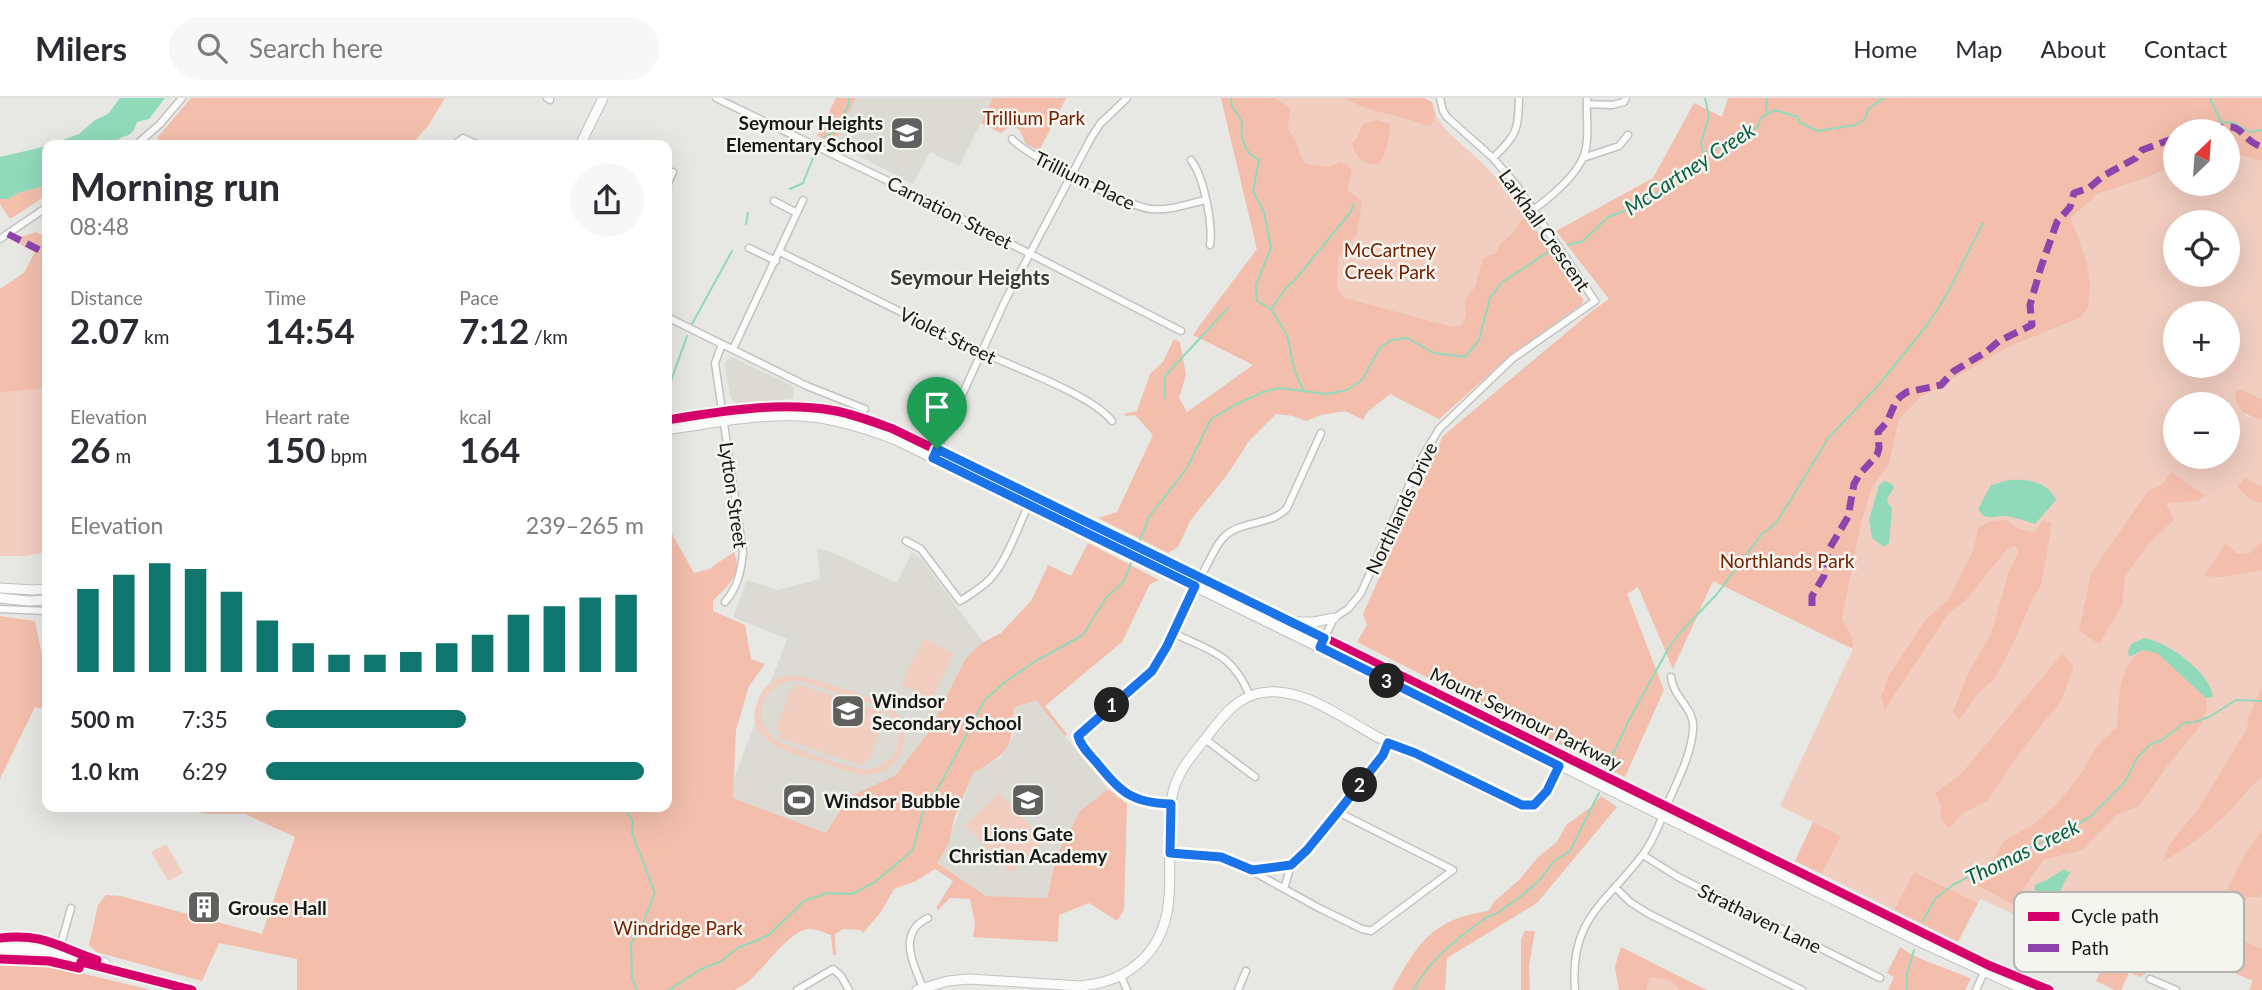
<!DOCTYPE html>
<html lang="en">
<head>
<meta charset="utf-8">
<style>
	:root { --surface:#fff; --page:#f7f7f7; --text:#2b2b33; --muted:#7c7c81; --line:#e1e1e2; --accent:#0f766e }
	body { margin:0; font-family:Lato,sans-serif; background:var(--page); color:var(--text); height:100vh; display:flex; flex-direction:column; font-size:26px; white-space:nowrap }
	* { box-sizing:border-box; margin:0 }
	p { font-size:23px; color:var(--muted) }
	.icon { flex:none; width:38px; height:38px; fill:none; stroke:currentColor; stroke-width:2; stroke-linecap:round; stroke-linejoin:round }
	.map { position:relative; flex:1; overflow:hidden }
	.side { position:absolute; left:42px; top:42px; width:630px; height:672px; display:flex; flex-direction:column; background:var(--surface); border-radius:14px; box-shadow:0 7px 28px #0002 }
	.side>* { flex:none }
	.needle { width:46px; rotate:25deg }
	.controls { position:absolute; left:2163px; top:21px; display:grid; gap:14px }
	.controls a { display:grid; place-items:center; width:77px; height:77px; border-radius:50%; background:var(--surface); box-shadow:0 7px 28px #0002; font-size:35px }
	.pin { position:absolute; display:grid; place-items:center; width:60px; height:60px; color:#fff; margin:-72px -30px; border-radius:50% 50% 50% 0; rotate:-45deg; box-shadow:0 0 7px #0007 }
	.pin .icon { rotate:45deg }
	.km { position:absolute; width:35px; height:35px; margin:-18px; border-radius:50%; background:#222; color:#fff; font-size:19px; line-height:35px; text-align:center }
	.round { display:grid; place-items:center; flex:none; width:74px; height:74px; border-radius:37px; background:var(--page) }
	.overview { display:flex; align-items:center; justify-content:space-between; height:119px; padding:0 28px }
	h1 { font-size:38px; font-weight:700; line-height:52px }
	.metrics { display:grid; grid-template-columns:repeat(3,1fr); gap:10px; height:119px; padding:7px 28px }
	.metrics div { display:grid; align-content:center }
	.metrics b { font-size:35px; font-weight:700 }
	.metrics small { font-size:19px; font-weight:400 }
	.metrics p { font-size:19px }
	.chart { height:196px; padding:14px 28px }
	.chart p { display:flex; justify-content:space-between }
	.chart svg { width:100%; height:126px; margin-top:7px; stroke:var(--accent); stroke-width:6 }
	ul { padding:0 28px; list-style:none; font-size:23px }
	li { display:grid; grid-template-columns:112px 84px 1fr; align-items:center; height:52px }
	li i { height:18px; border-radius:9px; background:var(--accent) }
	header { display:flex; align-items:center; gap:42px; box-sizing:border-box; height:98px; padding:0 35px; background:var(--surface); border-bottom:2px solid var(--line) }
	header strong { font-size:33px }
	nav { display:flex; gap:38px; margin-inline-start:auto; font-size:24px }
	.search { width:490px; height:63px; background:var(--page); display:flex; align-items:center; gap:18px; box-sizing:border-box; padding:0 24px; border-radius:38px; color:var(--muted); font-size:26px }
	.map>svg:first-child { display:block }
	.built { fill:#dbdbd3 }
	.green { fill:#f1cec0; fill-rule:evenodd }
	.forest { fill:#f3bfac }
	.water { fill:#90daba }
	.lines { fill:none; stroke-linecap:round; stroke-linejoin:round }
	.stream { stroke:#90daba; stroke-width:2 }
	.street-casing { stroke:#c2c2c0; stroke-width:9 }
	.secondary-casing { stroke:#c2c2c0; stroke-width:11 }
	.street { stroke:#fbfbfb; stroke-width:6 }
	.secondary { stroke:#fbfbfb; stroke-width:9 }
	.quiet { stroke:#8e44ad; stroke-width:7; stroke-dasharray:14 7; stroke-linecap:butt }
	.cycleway-casing { stroke:#f5f5f0; stroke-width:13 }
	.cycleway { stroke:#d6006c; stroke-width:9 }
	.route-casing { stroke:#fff; stroke-width:14 }
	.route { stroke:#1a73e8; stroke-width:9 }
	.labels { text-anchor:middle; dominant-baseline:central; stroke-width:5; stroke-linejoin:round; paint-order:stroke }
	.park-label { font-size:19px; fill:#732200; stroke:#f5f5f0 }
	.poi-label { font-size:19px; font-weight:bold; fill:#181817; stroke:#f5f5f0; text-anchor:start }
	.street-label { font-size:19px; fill:#181817; stroke:#f5f5f0 }
	.water-label { font-size:21px; font-style:italic; fill:#086043; stroke:#f5f5f0 }
	.neighbourhood-label { font-size:21px; font-weight:bold; fill:#3a3a36; stroke:#f5f5f0 }
	.key { fill:#f5f5f0; stroke:#b3b3af; stroke-width:2 }
	.key-label { font-size:19px; fill:#181817 }
</style>
</head>
<body>
<header>
<strong>Milers</strong>
<div class="search"><svg class="icon" aria-label="search" viewBox="0 0 24 24"><circle cx="10" cy="10" r="6"/><path d="M15 15l6 6"/></svg>Search here</div>
<nav><a>Home</a><a>Map</a><a>About</a><a>Contact</a></nav>
</header>
<div class="map">
<svg width="2262" height="892" viewBox="0 0 2262 892">
	<rect width="100%" height="100%" fill="#e7e7e4"/>
	<path class="built" d="M856 0H993L959 68 930 54 913 86 834 45Z
		M732 259 791 287 794 290 793 301 738 305 733 303 730 298 725 267 727 262Z
		M937 294 951 301 933 339 919 333Z
		M817 450 838 457 897 485 912 454 922 462 983 544 925 644 834 751 723 709 787 541 733 519 747 482 777 492 820 481Z
		M1036 602 1108 691 1080 713 1056 759 1047 800 986 798 937 765 948 744 973 675 1000 660 1014 636 1013 610Z"/>
	<path class="green" d="M1221 0H1424L1432 4C1437 30 1457 41 1475 58 1519 98 1549 152 1583 201L1582 206 1514 254 1439 321 1390 296 1367 314 1198 229 1257 151Z
		M2228 53 2262 63V301L2241 291 2246 318 2262 322V892H2249L2253 883 2162 842 2145 876 2140 879 2130 874 2121 892H2115L2096 883 2108 859 1981 801 1978 805 1914 774 1894 812 1822 776 1841 738 1780 708 1853 551 1713 483 1709 491 1725 405 1824 527 1852 540 1842 521 1862 422 1872 389 1889 367 1899 321 1921 299 2011 248 2080 220 2088 210 2087 165 2070 120 2098 96 2143 81 2175 67V86H2228ZM2175 124H2228V177H2175ZM2175 215H2228V268H2175ZM2175 306H2228V359H2175Z
		M35 154 47 160V454L26 458H0V191L24 175Z
		M924 540 954 555 931 602 901 587Z
		M788 577 806 579 881 603C896 610 906 625 904 642 903 662 885 678 864 677 851 676 836 669 823 665 794 656 738 644 759 600 764 587 775 580 788 577ZM789 583H800L883 610C894 618 901 630 898 644 896 659 883 670 868 671 851 672 802 652 783 646 752 631 755 592 789 583Z
		M796 586 882 613 880 619 884 621 870 662 866 661 864 668 779 640 781 634 776 632 790 591 794 592Z
		M999 695 1045 743 1011 775 965 727Z
		M166 746 183 775 168 783 151 754Z
		M1621 849 1707 892H1619L1615 869Z"/>
	<path class="forest" d="M191 0H445L428 28 411 47H163L157 40Z
		M836 0H856L834 45 817 38Z
		M993 0H1066L1039 53 1026 46C1021 37 1022 28 1009 29L1001 35 981 25Z
		M1221 0H1276L1290 10 1288 31 1294 40 1303 63 1307 66 1329 69 1341 64 1348 67 1352 73 1347 92 1358 100 1362 105 1357 136 1338 160 1337 192 1345 200 1445 227 1456 229 1462 227 1466 218 1465 202 1475 189 1483 160 1496 155C1503 138 1507 143 1515 132 1520 126 1519 123 1526 119L1583 201 1582 206 1514 254 1439 321 1390 296 1367 314 1363 322 1345 313 1321 317 1306 323 1293 318 1276 316 1249 343 1227 377 1190 423 1178 449 1168 455 1098 420 1117 414 1153 337 1135 317 1126 318 1124 316 1137 313 1150 276 1163 264 1174 241 1180 244 1186 277 1179 300 1187 314 1253 267 1193 237 1257 151Z
		M1345 0H1424L1432 4 1435 17 1432 26 1427 28C1401 16 1370 16 1345 0Z
		M1728 0H2262V63L2228 53V33H2175V67L2143 81 2098 96 2071 120 2087 165 2090 185 2088 210 2080 220 2011 248 1921 299 1899 321 1889 367 1872 389 1862 422 1842 521 1853 541V551L1713 483 1673 571 1638 489 1627 496 1664 592 1625 679 1357 544 1367 527 1363 516 1443 338 1592 213 1609 201 1556 133 1653 80 1694 5 1722 19Z
		M1376 22 1390 26C1391 36 1385 59 1379 66 1365 68 1354 59 1352 45L1357 40 1362 27Z
		M47 87V97L10 121 0 106V101H9L18 95Z
		M36 134 47 140V290L0 294V191L24 175 35 154 12 142Z
		M2241 291 2262 301V322C2246 318 2235 311 2235 293Z
		M2171 374 2204 397 2198 403 2166 405 2174 422 2149 445 2125 479 2122 507 2099 546 2079 533 2091 475 2148 393 2163 386Z
		M2246 380 2262 389V405C2252 403 2242 397 2238 387Z
		M2006 422 2015 429 2034 435 2043 422 2052 426 2041 487 2032 502 2012 548 1994 582 1979 594 1959 622 1953 614 1968 575 1991 536 2009 473 2019 453 2015 448 2007 451 1965 503 1949 515 1885 611 1881 599 1889 577 1926 521 1948 502 1973 453 1978 430 1991 423Z
		M667 427 694 475 709 471 734 454C743 478 728 486 713 503V513L745 527 751 561 765 566 749 588 736 632 733 700 826 735 849 699 896 677 928 635 966 560 983 544 1001 535 1031 503 1048 467 1071 478 1088 445 1159 482 1150 486 1122 544 1045 608 1067 636 1065 638 1036 602 1013 610C1014 650 1007 656 973 675L954 721 949 745 937 765 986 798 1047 800 1056 759 1080 713 1108 691 1127 706 1124 812 1117 823 1089 805 1059 817 1058 844 973 839 975 825 970 801 950 800 938 812 936 810 953 783 935 771 916 783 894 791 881 814 863 835 861 832 843 831 835 836 836 857H833L831 837C825 835 817 831 810 831 791 830 764 871 748 884 744 887 738 890 734 892H297V861L219 845 202 883 96 854 89 847 98 807 106 797 121 798 262 836 295 739 245 716H206L183 709H667Z
		M2262 444V472L2221 479 2204 478 2226 445 2236 455 2248 456Z
		M0 518 35 523 42 557H47V612L35 609 0 681Z
		M2143 551 2157 554 2206 600 2207 610 2201 627 2168 667 2139 708 2117 717 2082 752 2043 762 2013 806 1967 782 1976 779 1994 760 2004 743 2034 726 2056 707 2083 673 2096 649 2117 629C2120 599 2116 571 2143 551Z
		M2062 556 2074 568 2061 603 2020 654 1987 703 1962 716 1949 731 1940 719 1941 708 1935 695 1961 676Z
		M2262 588V679C2249 689 2242 700 2231 712 2210 732 2189 750 2163 763L2170 746 2198 711 2247 631 2248 621Z
		M1601 698 1617 709 1537 805 1447 860 1445 892H1392C1417 846 1432 821 1488 813L1495 803 1519 782 1538 759 1557 744 1566 727 1591 709Z
		M1813 724 1841 738 1822 776 1795 763Z
		M2262 732V795L2260 799H2248L2239 812 2230 814 2224 807 2222 797 2226 794 2243 760Z
		M1914 774 1978 805 1958 844 1894 812Z
		M2125 809 2190 821 2262 851V892H2249L2253 883 2162 842 2145 876 2140 879 2129 874 2121 892H2115L2096 883 2108 859 2078 845 2084 833Z
		M1525 833H1535L1529 868 1530 892H1521V841Z
		M1621 849 1700 889 1707 892H1680C1672 881 1663 880 1650 879L1646 892H1619L1615 869Z
		M1900 849C1922 865 1947 869 1971 881L1965 892H1888L1894 879 1887 875Z
		M0 868H52L151 892H0Z"/>
	<path class="water" d="M120 0H165L149 21 137 24 134 32 129 37 122 39 110 47H49L79 36 95 22 108 16Z
		M47 48V87L18 95 9 101H0V59Z
		M2009 382C2028 381 2048 384 2056 402L2035 426C2026 423 2014 419 2005 418 1993 418 1986 424 1978 411L1991 387Z
		M1885 383 1892 386 1894 390 1888 399 1887 404 1892 410 1889 445 1884 449 1872 440 1869 422 1879 387Z
		M2144 540C2168 544 2210 574 2213 599L2206 600 2157 555 2143 552 2129 559 2128 553 2131 546Z
		M2064 771 2070 775C2065 784 2056 794 2062 804H2071L2081 795H2088L2089 824C2080 824 2049 819 2045 810 2043 806 2044 802 2043 798L2034 791 2036 786 2045 783Z"/>
	<g class="lines">
		<path class="stream" d="M1231 0 1232 8 1242 23C1240 39 1244 55 1259 62L1253 93 1264 114 1271 150 1256 187 1257 203 1271 211 1287 237 1295 274 1304 293
			M2210 0 2221 24 2234 25 2250 34 2262 32
			M1766 16 1767 0
			M824 39 836 33 848 8 849 0
			M1703 55 1701 45 1709 18 1705 0
			M790 91 803 85 813 60
			M746 126 748 115
			M1568 147 1583 143 1608 119 1635 109 1700 67 1703 55 1716 51 1741 33 1757 30 1761 20 1774 12 1798 19 1799 24 1817 33 1855 27 1865 21 1868 11 1884 0
			M1271 211 1287 189 1295 182 1350 115 1354 106
			M692 226 732 153
			M667 294 687 238
			M1165 300V278L1228 210
			M1140 442 1149 419 1187 370 1211 321 1237 306 1263 294 1279 290 1327 296 1347 292 1362 282 1380 250 1391 242 1407 240 1434 255 1465 259 1479 242 1490 200 1501 185 1551 152
			M1606 671 1629 622 1667 553 1678 537 1717 496 1761 437 1777 424 1829 339 1877 289 1928 226 1947 196 1983 125
			M623 709 633 723 632 735 655 795 641 830 631 845 632 880 637 892
			M1923 823 1935 801 1953 787 1976 775 2009 763 2026 751 2052 740 2090 719 2125 684 2137 660 2151 646 2162 642 2184 625 2195 624 2211 618 2236 602 2262 603
			M669 892 701 871 720 864 738 850 769 837 804 803 827 795 852 796 875 784 913 752 924 710 941 685 985 602 1005 584 1034 564 1083 537 1106 500 1124 483 1131 465
			M1413 892C1431 860 1458 840 1487 819L1496 816 1520 799 1539 783 1554 763 1570 753 1599 695
			M1907 892V876L1914 852"/>
		<g class="street-casing">
			<path id="street" d="M547 0 550 2
				M716 0 882 80 1181 233
				M1587 6 1612 7 1624 4 1626 0
				M1012 41C1027 58 1129 109 1151 111 1169 113 1188 106 1205 102
				M136 47 160 26 182 0
				M454 47 463 40 479 47
				M1493 60C1517 36 1518 34 1519 0
				M1583 60 1619 48 1628 37
				M1191 62C1204 79 1213 126 1210 147
				M667 87 673 74
				M774 103 797 115
				M1533 112C1552 98 1582 74 1586 50 1589 34 1586 16 1587 0
				M0 141 47 109
				M749 150 776 163
				M780 154C851 189 920 224 991 258 1023 273 1093 298 1112 323
				M667 219 807 288 865 311
				M722 246 715 265 743 454C741 473 738 489 725 504
				M733 251 803 102
				M936 354 1005 203 1091 40 1100 26 1127 0
				M906 443 921 451 960 503C971 496 982 490 991 480 1007 462 1018 429 1029 406
				M0 511 47 513
				M1173 535C1212 554 1232 555 1250 598
				M1320 549 1334 520 1348 511 1361 495 1420 363 1439 331 1512 261 1595 203 1517 88 1493 60 1447 19 1443 13 1440 0
				M1205 641 1255 679
				M1171 706C1120 704 1110 682 1080 645L1078 638C1100 609 1138 596 1157 566 1177 534 1190 498 1208 465 1213 456 1217 445 1225 438 1242 422 1271 428 1287 410L1321 335
				M1170 755 1221 759 1252 773 1291 767 1307 752 1338 714 1378 664 1388 645
				M1643 757 1678 779 1880 880
				M1252 773 1317 809 1362 831 1371 833 1453 772 1338 714
				M1615 789 1630 804 1649 816 1802 892
				M1284 791 1291 767
				M59 853 71 810
				M1121 878 1127 892
				M2150 881 2176 892
				M923 890C914 867 896 835 928 820
				M797 892 833 871 841 878 849 892
				M1238 892 1246 873
				M1575 892C1569 820 1606 806 1644 755 1655 740 1660 724 1667 707 1677 683 1691 658 1693 632 1696 611 1673 600 1671 579
				M1976 892 1985 872"/>
		</g>
		<g class="secondary-casing">
			<path id="secondary" d="M580 47 603 0
				M667 322C722 313 780 303 836 313 856 317 874 324 893 331L1292 524 1988 867 2049 892
				M667 332C711 325 756 316 801 318 834 320 865 330 896 342L1920 844 2025 892
				M0 490 34 492 47 491
				M0 500 28 503 47 502
				M1294 524H1314L1334 520
				M0 847C37 845 71 853 105 865
				M0 856 40 855 192 892
				M917 892 948 883 969 881 1080 888C1104 886 1125 879 1142 862 1188 818 1160 749 1173 694 1178 672 1195 654 1209 636 1222 619 1235 602 1256 596 1300 583 1349 626 1387 644 1405 653 1423 659 1441 667 1468 681 1497 700 1527 708 1548 705 1553 680 1561 663"/>
		</g>
		<use href="#street" class="street"/>
		<use href="#secondary" class="secondary"/>
		<path class="quiet" d="M2210 33C2246 20 2236 40 2262 49
			M8 136 47 156
			M1812 508V498L1824 478 1828 453 1848 419 1854 386 1859 377 1877 357 1879 350 1878 334 1887 324 1896 303 1901 298 1907 294 1941 287 1954 273 1986 254 1999 243 2032 227 2030 207 2041 169 2057 124 2070 109 2074 95 2089 90 2103 78 2136 60 2142 52 2175 40"/>
		<g class="cycleway-casing">
			<path id="cycleway" d="M667 322C722 313 780 303 836 313 856 317 874 324 893 331L1292 524 1988 867 2049 892
				M0 840C44 835 58 849 97 862
				M0 861 49 863 79 870 81 864 192 892"/>
		</g>
		<use href="#cycleway" class="cycleway"/>
	</g>
	<g class="lines">
		<g class="route-casing">
			<path id="route" d="M937 351 1324 540 1320 549 1559 668 1547 693 1534 707H1522L1415 655 1388 645 1383 657 1338 714 1307 752 1291 767 1252 772 1221 759 1170 755 1171 706C1132 705 1120 694 1097 665 1090 657 1081 649 1078 638L1152 573 1167 548 1195 488 933 360Z"/>
		</g>
		<use href="#route" class="route"/>
	</g>
	<defs>
		<g id="school-square" transform="scale(1.75)"><rect x="-9" y="-9" width="18" height="18" rx="4" fill="#60605f" stroke="#f5f5f0"/><path d="M0-5L7-2L0 1L-7-2ZM-4 1L0 2.5L4 1V4Q0 6-4 4Z" fill="#fff"/></g>
		<g id="stadium-square" transform="scale(1.75)"><rect x="-9" y="-9" width="18" height="18" rx="4" fill="#60605f" stroke="#f5f5f0"/><path d="M0-5a6.5 5 0 1 0 0 10a6.5 5 0 1 0 0-10ZM-3.5-1.8h7v3.6h-7Z" fill="#fff"/></g>
		<g id="building-square" transform="scale(1.75)"><rect x="-9" y="-9" width="18" height="18" rx="4" fill="#60605f" stroke="#f5f5f0"/><path d="M-4-6H4V6H1V3H-1V6H-4ZM-2.5-4.3h1.7v1.8h-1.7ZM.8-4.3h1.7v1.8H.8ZM-2.5-1h1.7V.8h-1.7ZM.8-1h1.7V.8H.8Z" fill="#fff"/></g>
	</defs>
	<g fill-rule="evenodd">
		<use href="#school-square" x="907" y="35"/>
		<use href="#school-square" x="848" y="613"/>
		<use href="#stadium-square" x="799" y="702"/>
		<use href="#school-square" x="1028" y="702"/>
		<use href="#building-square" x="204" y="809"/>
	</g>
	<g class="labels">
		<g class="park-label">
			<text x="1034" y="19">Trillium Park</text>
			<text x="1390" y="151">McCartney<tspan x="1390" dy="22">Creek Park</tspan></text>
			<text x="1787" y="462">Northlands Park</text>
			<text x="678" y="829">Windridge Park</text>
		</g>
		<g class="poi-label">
			<text x="883" y="24" text-anchor="end">Seymour Heights<tspan x="883" dy="22">Elementary School</tspan></text>
			<text x="872" y="602">Windsor<tspan x="872" dy="22">Secondary School</tspan></text>
			<text x="824" y="702">Windsor Bubble</text>
			<text x="1028" y="735" text-anchor="middle">Lions Gate<tspan x="1028" dy="22">Christian Academy</tspan></text>
			<text x="228" y="809">Grouse Hall</text>
		</g>
		<g class="street-label">
			<text transform="translate(1085 82) rotate(26)">Trillium Place</text>
			<text transform="translate(950 114) rotate(27)">Carnation Street</text>
			<text transform="translate(1545 132) rotate(55)">Larkhall Crescent</text>
			<text transform="translate(948 237) rotate(26)">Violet Street</text>
			<text transform="translate(734 397) rotate(82)">Lytton Street</text>
			<text transform="translate(1401 410) rotate(-65)">Northlands Drive</text>
			<text transform="translate(1526 620) rotate(26)">Mount Seymour Parkway</text>
			<text transform="translate(1760 820) rotate(26)">Strathaven Lane</text>
		</g>
		<g class="water-label">
			<text transform="translate(1689 70) rotate(-33)">McCartney Creek</text>
			<text transform="translate(2022 753) rotate(-26)">Thomas Creek</text>
		</g>
		<g class="neighbourhood-label">
			<text x="970" y="178">Seymour Heights</text>
		</g>
	</g>
	<rect x="2014" y="794" width="230" height="80" rx="10" class="key"/>
	<rect x="2028" y="814" width="31" height="9" fill="#d6006c"/>
	<rect x="2028" y="846" width="31" height="8" fill="#8e44ad"/>
	<g class="key-label">
		<text x="2071" y="825">Cycle path</text>
		<text x="2071" y="857">Path</text>
	</g>
</svg>
<div class="controls">
<a><svg class="needle" viewBox="-14 -14 28 28"><path d="M0-13l5 13h-10z" fill="#e53935"/><path d="M0 13l5-13h-10z" fill="#7c7c81"/></svg></a>
<a><svg class="icon" aria-label="locate" viewBox="0 0 24 24"><circle cx="12" cy="12" r="6"/><path d="M12 2v4M12 18v4M2 12h4M18 12h4"/></svg></a>
<a>+</a>
<a>−</a>
</div>
<div class="pin" style="left:937px;top:351px;background:#1e9e55"><svg class="icon" aria-label="arrive" viewBox="0 0 24 24"><path d="M6 21V4h12l-3 4 3 4H6"/></svg></div>
<b class="km" style="left:1112px;top:607px">1</b>
<b class="km" style="left:1360px;top:687px">2</b>
<b class="km" style="left:1387px;top:583px">3</b>
<section class="side">
<div class="overview"><div><h1>Morning run</h1><p>08:48</p></div><a class="round"><svg class="icon" aria-label="share" viewBox="0 0 24 24"><path d="M12 15V3M7 8l5-5 5 5M5 13v7h14v-7"/></svg></a></div>
<div class="metrics">
<div><p>Distance</p><b>2.07<small> km</small></b></div>
<div><p>Time</p><b>14:54</b></div>
<div><p>Pace</p><b>7:12<small> /km</small></b></div>
</div>
<div class="metrics">
<div><p>Elevation</p><b>26<small> m</small></b></div>
<div><p>Heart rate</p><b>150<small> bpm</small></b></div>
<div><p>kcal</p><b>164</b></div>
</div>
<div class="chart"><p><span>Elevation</span>239–265 m</p>
<svg viewBox="0 0 160 44" preserveAspectRatio="none"><path d="M5 44V15M15 44V10M25 44V6M35 44V8M45 44V16M55 44V26M65 44V34M75 44V38M85 44V38M95 44V37M105 44V34M115 44V31M125 44V24M135 44V21M145 44V18M155 44V17"/></svg>
</div>
<ul>
<li><b>500 m</b>7:35<i style="width:53%"></i></li>
<li><b>1.0 km</b>6:29<i style="width:100%"></i></li>
</ul>
</section>
</div>
</body>
</html>
